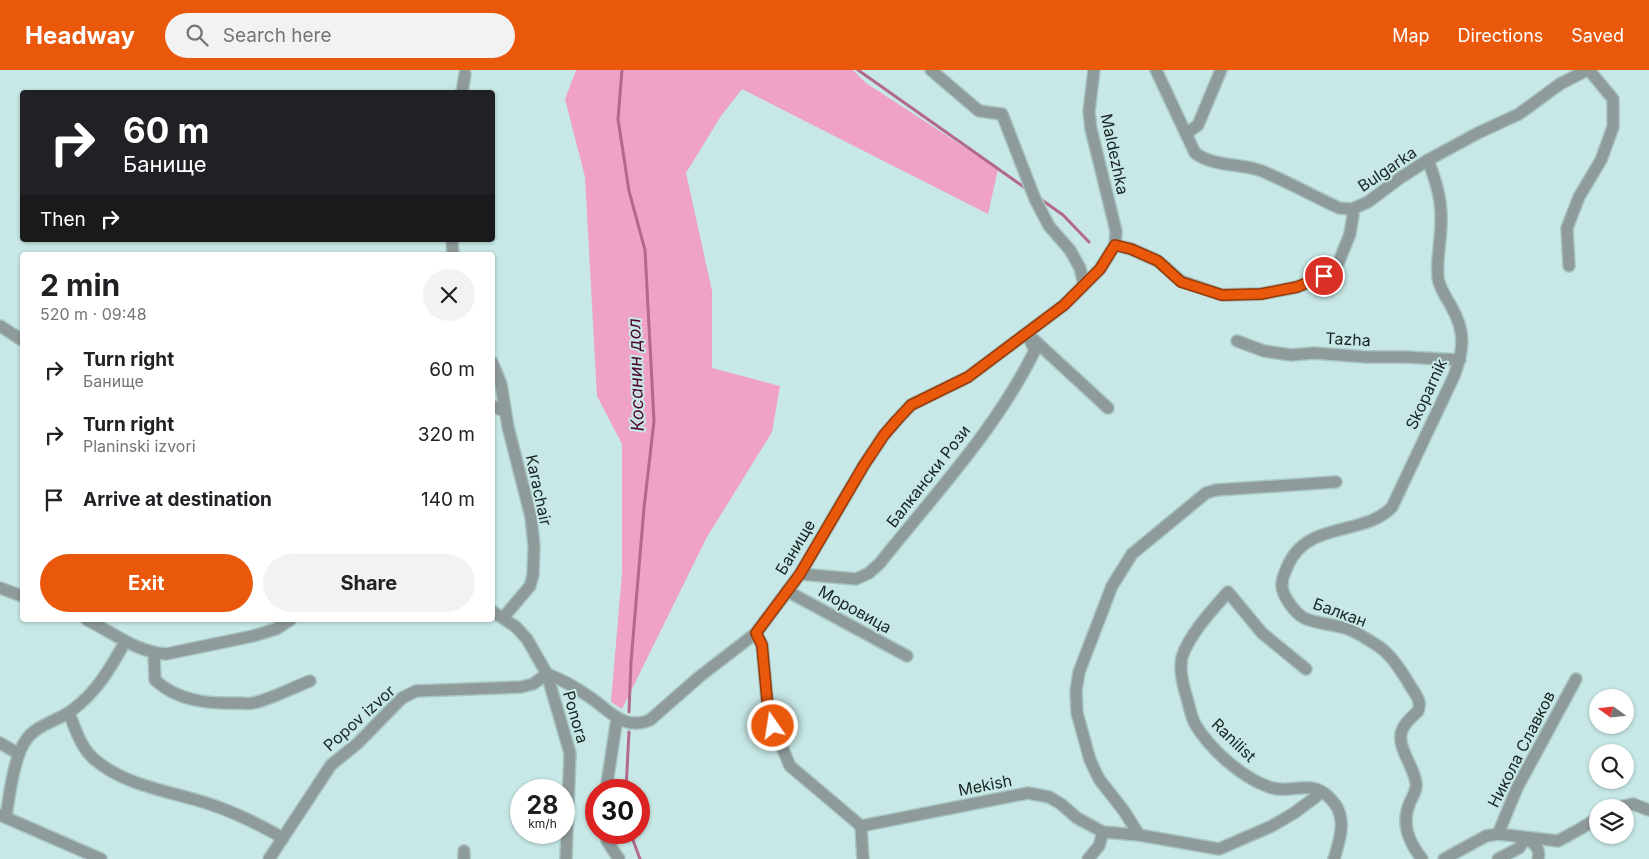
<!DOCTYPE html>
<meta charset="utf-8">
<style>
body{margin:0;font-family:Inter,sans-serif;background:#f2f2f2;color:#202124;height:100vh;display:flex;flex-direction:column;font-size:19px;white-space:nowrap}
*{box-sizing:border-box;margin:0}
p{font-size:16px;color:#757577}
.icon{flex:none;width:28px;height:28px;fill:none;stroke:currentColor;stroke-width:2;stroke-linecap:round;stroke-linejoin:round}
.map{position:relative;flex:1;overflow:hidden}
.side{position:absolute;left:20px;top:182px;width:475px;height:370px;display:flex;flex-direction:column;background:#fff;border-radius:5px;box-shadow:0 1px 4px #0004}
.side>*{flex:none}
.guide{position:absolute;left:20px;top:20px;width:475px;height:152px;border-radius:5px;box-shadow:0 1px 4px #0004;background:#202124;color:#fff;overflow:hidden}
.needle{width:32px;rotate:285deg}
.buttons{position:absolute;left:1589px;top:619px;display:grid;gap:10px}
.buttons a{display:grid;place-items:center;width:45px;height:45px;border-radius:50%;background:#fff;box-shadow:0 1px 4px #0004;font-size:25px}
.speed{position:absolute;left:510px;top:709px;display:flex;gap:10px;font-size:25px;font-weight:700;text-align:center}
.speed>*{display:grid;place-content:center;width:65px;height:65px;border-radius:50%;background:#fff;box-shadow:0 1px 4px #0004;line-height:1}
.speed small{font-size:12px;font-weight:400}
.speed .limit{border:8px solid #d22;background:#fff;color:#111}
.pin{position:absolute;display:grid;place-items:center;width:42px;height:42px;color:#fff;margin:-21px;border:2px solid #fff;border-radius:50%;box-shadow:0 1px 5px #0007}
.me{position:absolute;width:55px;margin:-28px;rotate:347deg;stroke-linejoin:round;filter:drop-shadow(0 0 4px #0008)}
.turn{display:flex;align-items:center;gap:18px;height:105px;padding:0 20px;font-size:22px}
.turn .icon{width:65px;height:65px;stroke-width:2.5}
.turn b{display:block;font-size:35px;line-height:42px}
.then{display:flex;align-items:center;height:48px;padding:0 20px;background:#0003;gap:10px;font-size:19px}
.round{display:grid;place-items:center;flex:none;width:52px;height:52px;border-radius:26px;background:#f2f2f2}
.overview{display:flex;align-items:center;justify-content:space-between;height:85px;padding:0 20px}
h1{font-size:30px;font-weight:700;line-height:38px}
.button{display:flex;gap:10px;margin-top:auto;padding:10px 20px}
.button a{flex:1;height:58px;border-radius:30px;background:#ea580c;color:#fff;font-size:20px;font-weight:700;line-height:58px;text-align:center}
.button a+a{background:#f2f2f2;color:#202124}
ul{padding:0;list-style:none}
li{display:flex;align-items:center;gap:15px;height:65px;padding:0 20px}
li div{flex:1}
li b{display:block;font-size:19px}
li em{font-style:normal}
header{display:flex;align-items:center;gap:30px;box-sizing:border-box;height:70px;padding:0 25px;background:#ea580c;color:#fff}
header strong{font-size:24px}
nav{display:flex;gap:28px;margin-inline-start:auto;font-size:18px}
.search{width:350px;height:45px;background:#f2f2f2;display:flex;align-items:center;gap:12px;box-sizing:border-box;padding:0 18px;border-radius:28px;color:#757577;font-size:19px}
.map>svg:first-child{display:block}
</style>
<header>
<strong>Headway</strong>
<div class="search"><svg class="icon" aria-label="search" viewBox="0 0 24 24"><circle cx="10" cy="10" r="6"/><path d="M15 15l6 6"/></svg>Search here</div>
<nav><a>Map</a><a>Directions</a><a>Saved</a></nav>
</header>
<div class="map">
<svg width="1649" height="789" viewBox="0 0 1649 789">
<rect width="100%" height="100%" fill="#c7e8e6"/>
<path fill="#efa2c5" d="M576,0H853L866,13L998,99L988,144L742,19L721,46L686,103L712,221V298L780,316L772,362L707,467L622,639L611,632L622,503V374L597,326L585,107L565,29Z"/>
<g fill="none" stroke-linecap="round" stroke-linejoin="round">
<g stroke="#b3698c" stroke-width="3">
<path d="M622,0L618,49L629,121L645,180L654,351L644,438L631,592L629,642"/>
<path d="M858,0L1028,120"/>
<path d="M1039,128L1063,145L1089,172"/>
<path d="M626,720L629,662"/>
<path d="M630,762L640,789"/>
</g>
<defs>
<g id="minor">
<path d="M931,0L979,41L1002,44L1035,129L1049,156L1070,180L1080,198L1084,215"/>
<path d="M1156,0L1195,83C1214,97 1240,93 1262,101C1288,112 1313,126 1339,138L1352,139L1368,132L1400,108L1428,90L1478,63L1519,44L1560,14L1587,0"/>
<path d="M462,22L465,4"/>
<path d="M1186,64L1198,55L1221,0"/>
<path d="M452,170L453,185"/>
<path d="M1115,175L1131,179L1158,191L1181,211L1222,225L1261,224L1297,217L1324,206L1336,199L1350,164L1353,145L1352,139"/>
<path d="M1569,196L1567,158L1579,127L1601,90L1613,57V29L1589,0"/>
<path d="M0,256L22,270"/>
<path d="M1032,268L1108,338"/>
<path d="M1237,271L1264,281L1291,285L1314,283L1366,287H1405L1460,290"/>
<path d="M492,292L501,314L508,357L531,447L534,476L533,505L530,516L503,548"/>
<path d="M492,336L505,341"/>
<path d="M800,504L856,509L869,503L880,493C934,425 997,358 1035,280L1027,264"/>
<path d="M0,518L22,526"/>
<path d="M787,521L907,586"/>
<path d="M492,541L516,557L527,569L547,604L551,618L570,683L566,789"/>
<path d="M87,550C114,563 136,582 166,584L253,566L276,559L290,550"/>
<path d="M756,563L762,575L767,629L773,656L790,696L861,756"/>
<path d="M154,583L155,610C177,631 209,634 238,633C242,633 248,634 253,633C269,630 294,617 310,611"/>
<path d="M1306,599L1262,563L1228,522C1212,540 1189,565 1182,587C1179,600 1183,616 1187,628C1189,636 1191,646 1195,654C1210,679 1241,707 1269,717C1294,726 1312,704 1335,734C1347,751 1339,772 1334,789"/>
<path d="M547,604C563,610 577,618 591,628C610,641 624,661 650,650L699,607L756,563L800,504L864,395L884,365L897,350L911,335L968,307L1064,235L1100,199L1115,175L1116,161L1091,59L1089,41L1094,0"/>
<path d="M69,643C75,658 81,678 94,689C127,718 178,722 218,737C240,745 262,756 283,768"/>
<path d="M0,673L19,684"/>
<path d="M606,720L617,648"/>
<path d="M1614,738L1633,734L1649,740"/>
<path d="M0,745L101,789"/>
<path d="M6,747C9,727 14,686 26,670C36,655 57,651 71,641C96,623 110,599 125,572"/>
<path d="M861,756L1028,723L1049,727L1061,734L1077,748L1103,762L1139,765L1219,779L1272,756L1294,743L1321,723"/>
<path d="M861,756L863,789"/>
<path d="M607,762V771L619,789"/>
<path d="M1498,764L1517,718L1576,609"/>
<path d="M1139,765L1124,741L1099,709L1090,690L1077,643L1076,621L1079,602L1112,516L1132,484L1206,423L1216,420L1336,412"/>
<path d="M464,781V789"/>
<path d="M269,789L331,695L358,673L402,628L416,621L521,617L533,614L547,604"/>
<path d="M1088,789L1099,776L1103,762"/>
<path d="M1422,789C1408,771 1401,753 1410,732C1413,726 1417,720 1416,713C1414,695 1394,675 1403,658C1406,652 1413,646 1418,641C1422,632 1416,625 1411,617C1404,605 1390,583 1378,576C1369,570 1358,563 1348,559C1335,554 1316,554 1304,548C1295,543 1281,525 1282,514C1282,507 1286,500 1289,493C1309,451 1365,466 1392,437L1454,306C1464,279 1466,262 1451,236C1446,227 1440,219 1438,208C1436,188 1442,167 1441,146C1441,127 1435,109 1428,90"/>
<path d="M1444,789L1486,766L1498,764L1558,771L1580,759L1598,748"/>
<path d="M1498,789L1519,778L1526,768C1534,774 1541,778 1538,789"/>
</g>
</defs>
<use href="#minor" stroke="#a8c5c3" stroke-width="14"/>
<use href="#minor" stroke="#8e9b9a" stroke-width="11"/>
</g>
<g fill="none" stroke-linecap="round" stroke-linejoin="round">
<defs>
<path id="route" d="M773,656L767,629L762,575L756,563L800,504L864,395L884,365L897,350L911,335L968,307L1064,235L1100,199L1115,175L1131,179L1158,191L1181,212L1222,225L1261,224L1297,217L1324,206"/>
</defs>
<use href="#route" stroke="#983908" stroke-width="12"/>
<use href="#route" stroke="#ea580c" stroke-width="9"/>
</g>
<g text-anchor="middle" stroke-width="4" stroke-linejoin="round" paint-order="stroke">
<g font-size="16" fill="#192524" stroke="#c7e8e6">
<text transform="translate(1115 84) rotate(78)" y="6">Maldezhka</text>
<text transform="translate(1387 99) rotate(-34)" y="6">Bulgarka</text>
<text transform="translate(1348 269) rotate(3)" y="6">Tazha</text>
<text transform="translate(1426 324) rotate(-65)" y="6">Skoparnik</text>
<text transform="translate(928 406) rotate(-52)" y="6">Балкански Рози</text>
<text transform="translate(539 420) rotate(78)" y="6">Karachair</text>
<text transform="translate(795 477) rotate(-59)" y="6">Банище</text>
<text transform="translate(855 539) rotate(29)" y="6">Моровица</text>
<text transform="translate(1340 542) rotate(20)" y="6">Балкан</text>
<text transform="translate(576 647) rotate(74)" y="6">Ponora</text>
<text transform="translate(359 648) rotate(-42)" y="6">Popov izvor</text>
<text transform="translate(1234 670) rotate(44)" y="6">Ranilist</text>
<text transform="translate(1521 679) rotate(-63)" y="6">Никола Славков</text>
<text transform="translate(985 715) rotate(-11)" y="6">Mekish</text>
</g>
<g font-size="18" font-style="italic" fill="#500a32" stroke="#c7e8e6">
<text transform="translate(636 305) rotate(-92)" y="6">Косанин дол</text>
</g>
</g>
</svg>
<div class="buttons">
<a><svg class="needle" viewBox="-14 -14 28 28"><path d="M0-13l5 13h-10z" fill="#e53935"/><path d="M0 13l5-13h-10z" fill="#757577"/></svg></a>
<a><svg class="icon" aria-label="search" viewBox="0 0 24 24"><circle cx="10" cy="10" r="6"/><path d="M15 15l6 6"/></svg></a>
<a><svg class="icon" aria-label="layers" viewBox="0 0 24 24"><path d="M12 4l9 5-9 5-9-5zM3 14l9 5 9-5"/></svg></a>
</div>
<div class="speed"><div>28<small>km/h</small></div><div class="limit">30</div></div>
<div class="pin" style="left:1324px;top:206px;background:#d93025"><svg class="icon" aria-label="arrive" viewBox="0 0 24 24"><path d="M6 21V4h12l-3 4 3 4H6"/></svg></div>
<svg class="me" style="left:773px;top:656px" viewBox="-20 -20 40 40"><circle r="17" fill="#ea580c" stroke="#fff" stroke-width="3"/><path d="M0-11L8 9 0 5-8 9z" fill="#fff"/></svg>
<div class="guide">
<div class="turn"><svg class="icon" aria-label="right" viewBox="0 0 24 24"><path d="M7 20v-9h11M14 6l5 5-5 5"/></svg><div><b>60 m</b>Банище</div></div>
<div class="then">Then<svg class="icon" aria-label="right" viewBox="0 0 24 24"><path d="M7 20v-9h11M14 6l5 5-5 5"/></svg></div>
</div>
<section class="side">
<div class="overview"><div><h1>2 min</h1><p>520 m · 09:48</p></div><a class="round"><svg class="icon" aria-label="close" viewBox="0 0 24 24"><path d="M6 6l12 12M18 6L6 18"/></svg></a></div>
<ul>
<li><svg class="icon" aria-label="right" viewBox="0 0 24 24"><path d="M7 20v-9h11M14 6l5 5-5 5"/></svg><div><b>Turn right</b><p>Банище</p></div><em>60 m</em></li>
<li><svg class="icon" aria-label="right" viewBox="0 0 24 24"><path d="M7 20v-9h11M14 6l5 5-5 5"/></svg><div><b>Turn right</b><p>Planinski izvori</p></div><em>320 m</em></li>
<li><svg class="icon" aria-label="arrive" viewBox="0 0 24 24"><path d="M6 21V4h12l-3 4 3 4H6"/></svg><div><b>Arrive at destination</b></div><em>140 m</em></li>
</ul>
<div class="button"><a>Exit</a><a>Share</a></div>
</section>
</div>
